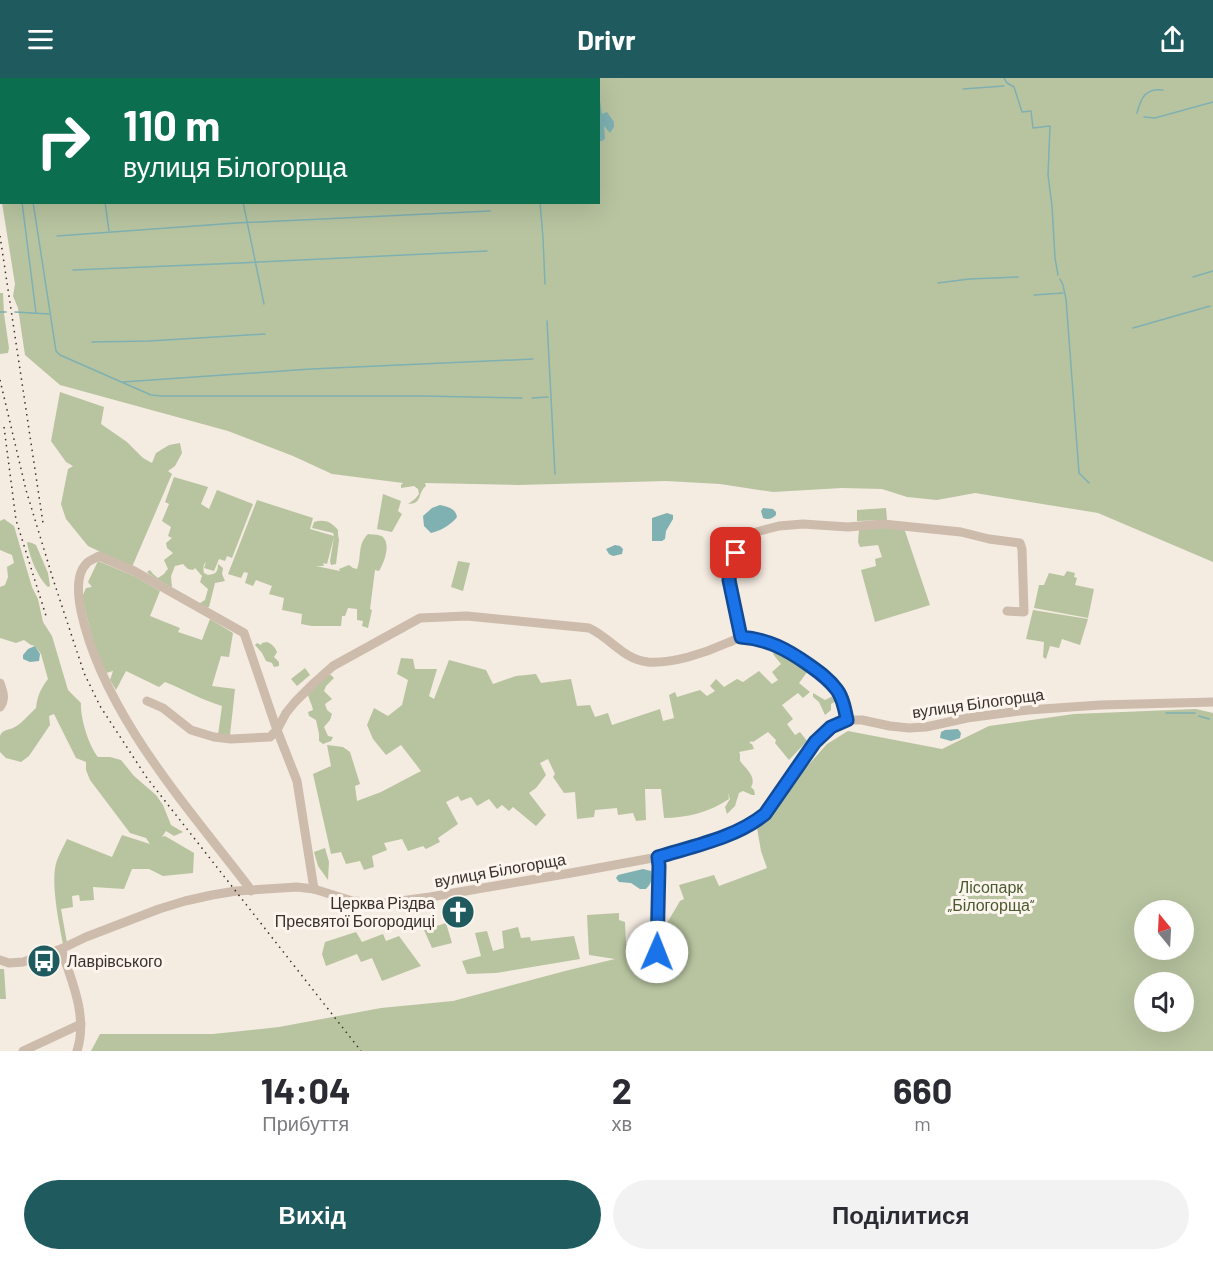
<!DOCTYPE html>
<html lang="uk">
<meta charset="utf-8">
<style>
body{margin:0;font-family:Barlow,sans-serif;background:#f2f2f3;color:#2b2b33;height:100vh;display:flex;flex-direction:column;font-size:22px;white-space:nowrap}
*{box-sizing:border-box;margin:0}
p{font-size:20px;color:#7c7c81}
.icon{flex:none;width:33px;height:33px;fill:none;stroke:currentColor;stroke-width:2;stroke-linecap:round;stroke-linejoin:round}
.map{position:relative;height:973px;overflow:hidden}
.details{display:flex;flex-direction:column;background:#fff;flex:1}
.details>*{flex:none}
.guide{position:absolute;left:0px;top:0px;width:600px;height:126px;box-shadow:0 6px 24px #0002;background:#0b6e4f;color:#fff;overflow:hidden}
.needle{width:39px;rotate:342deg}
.controls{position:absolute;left:1134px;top:822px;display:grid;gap:12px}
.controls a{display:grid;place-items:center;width:60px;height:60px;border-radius:50%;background:#fff;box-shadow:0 6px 24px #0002;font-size:30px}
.pin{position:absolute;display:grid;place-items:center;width:51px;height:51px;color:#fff;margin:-26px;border-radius:12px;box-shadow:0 3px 9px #0006}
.me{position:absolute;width:66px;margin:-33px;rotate:1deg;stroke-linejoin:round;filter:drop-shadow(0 0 4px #0008)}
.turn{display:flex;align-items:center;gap:21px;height:126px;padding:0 24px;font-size:27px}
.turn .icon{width:78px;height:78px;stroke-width:2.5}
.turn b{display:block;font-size:42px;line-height:51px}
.eta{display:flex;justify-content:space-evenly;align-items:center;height:102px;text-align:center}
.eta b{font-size:36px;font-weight:700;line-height:42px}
.cta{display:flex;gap:12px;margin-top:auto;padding:12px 24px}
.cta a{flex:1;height:69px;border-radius:36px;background:#1f5a5e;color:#fff;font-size:24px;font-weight:700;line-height:69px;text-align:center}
.cta a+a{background:#f2f2f3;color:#2b2b33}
header{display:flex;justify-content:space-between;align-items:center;height:78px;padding:0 24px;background:#1f5a5e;color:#fff;font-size:27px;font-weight:700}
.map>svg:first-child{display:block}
</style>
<header><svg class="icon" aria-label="menu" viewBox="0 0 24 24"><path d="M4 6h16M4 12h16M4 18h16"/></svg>Drivr<svg class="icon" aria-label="share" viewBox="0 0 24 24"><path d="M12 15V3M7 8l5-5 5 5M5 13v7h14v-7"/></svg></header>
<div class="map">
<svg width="1213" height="973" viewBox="0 0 1213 973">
<rect width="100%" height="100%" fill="#f4ebe1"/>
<g fill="#b8c4a0" fill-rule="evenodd">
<path d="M0,0H1213V484L1098,435L975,415L937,422L907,419L882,411L842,410L773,414L720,406L666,403L518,407L425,405L426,408C417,415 423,426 408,426L415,421L419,416L418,411L414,408L401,410V407L403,405L332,396L293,378L228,353L60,307L25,277L18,230L13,218L15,206L2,125L598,124V2H2L1,115L0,104Z"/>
<path d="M0,215H3L4,236L9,270L8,275L0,276Z"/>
<path d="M60,314L104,329L101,346L127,364L143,380L152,385L156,375L169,367L180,365L182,375L175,388L168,393L172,396L132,489L88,468L66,441L61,426L68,391L73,388L66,384L51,363Z"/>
<path d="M174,399L208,409L201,426L209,431L217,412L253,426L232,480L227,478L225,483L219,481L214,493L204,490L206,484C203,487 203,491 204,495L208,497C216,496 218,494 218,486L223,490L222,496L225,503L215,505L209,529L204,530L197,527L205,522L208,511L200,504L202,498L195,490L193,492L188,491L183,486L175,488L171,498L172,510L149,496L147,494L150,492L153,496L158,500L164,496L166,493L168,491L164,482L173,475L167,470L166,465L172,460L168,458L171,449L162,443L169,426L165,424Z"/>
<path d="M383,416L401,423L398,433L402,436L392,454L377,451Z"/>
<path d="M257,422L313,440L310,451L334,458L333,455L312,450L314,444C325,441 331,444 338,452V456L339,462L336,486L331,487L330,483L334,459L327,486L323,485L324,488H316L340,493L339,491L349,487L353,490L357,491C362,478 357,467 368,456C373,457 379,456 383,459C391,467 384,485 379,493L375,492L370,531L372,532L368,550L362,548L363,543L357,542V531L348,530L345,538H342L341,548H312L301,546L302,536L282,532L284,520L269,516L272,508L256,502L253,508L245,505L248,495L244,494L241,500L228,496Z"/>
<path d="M886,430L887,442L857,443V432Z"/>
<path d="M4,441L14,448L32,509L38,521L43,544L52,558L68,612L81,625C80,640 89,668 98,679H110L121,682L134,698L156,717L163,727L171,747L183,754L174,758L166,753L162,759L165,758L194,775L193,795L163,798L149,791H132L124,811L93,809L94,822L80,823L79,817L72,818L73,829L61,831L67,865L63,866C59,846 52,811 55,791C56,781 63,770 67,761L112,779L122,757L150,766L146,760L130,755L90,702L86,692V684L76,680L54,636L49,638L50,647L29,678L21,684L6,680L0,674C0,669 0,662 0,658C2,652 8,652 13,650C23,645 28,637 36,630C37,618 41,610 48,601L41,576L35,568L31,567L24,562L16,565L0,560V509L5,507L8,499L7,489L14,485L12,477L0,472V443Z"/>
<path d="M882,449L904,450L930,527L875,544L861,492L876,488L875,481L882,479L878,467L860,469L858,464L859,452Z"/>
<path d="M27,464L32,465L36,467L48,495L50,508L48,509C38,500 29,478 27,464Z"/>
<path d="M98,483L134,498L160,513L150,538L180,550L178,554L202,562L210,541L233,555L229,579L221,578L212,608L235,611L230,657H218L222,628C202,622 185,612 165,604L159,609L126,593L116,612L110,602L113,593L106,595L99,587L82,519L86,510L92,509L88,504Z"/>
<path d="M458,483L470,485L463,513L451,509Z"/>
<path d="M1067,493L1075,495L1074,499L1077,500L1075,507L1094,511L1088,540L1034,530L1039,507H1044L1049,495L1064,498Z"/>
<path d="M1033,532L1088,541L1080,567L1062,561L1059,570L1050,568L1046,581L1043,579L1044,564L1026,561Z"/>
<path d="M267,564C272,566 275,569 277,574L274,579L279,584V588L274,589L272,585L266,583L262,575L255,567L257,565L261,567L262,565Z"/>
<path d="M775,573L787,578L808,593L799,605L810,614L803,620L798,615L782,627L793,641L787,646L795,657L800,654L807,663L789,682L775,665L776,662L768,654L753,664L752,663L749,665L752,666L754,671L739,674L740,676V683C746,691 757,699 751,709L754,712L755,717H752L743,713L739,715L735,728L727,736L725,729L730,721L728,715L729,721C710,734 686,740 664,740L661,711H645L646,742L636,743L633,735L618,737L617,730L595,732L594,739L577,741L575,714L564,715L553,699L555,696L548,681L540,685L546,697L536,710L529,715L546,737L536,748L513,729L509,733L502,727L497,731L489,721L477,728L471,719L461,723L458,718L446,724L458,746L438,760L440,764L426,771L423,768L408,773L402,761L384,765L387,772L372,778L374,789L364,792L360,783L346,786L341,774L331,776L313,696L331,688L327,667L343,669L350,674L360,706L355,708L357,723L381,714L421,693L401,667L386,677L373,661L367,647L374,630L388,638L402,627L408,602L397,596L401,580L413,581L415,591H437L429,618L434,621L449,582L486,592L493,606L516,598L536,596L541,605L571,601L577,628L590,627L595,639L608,635L612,647L660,631L663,643L674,640L669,617L675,614L677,619L700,612L707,618L715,613L710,608L716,601L724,609L737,601L743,604L759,593L772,606L778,602L772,594L781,586L773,576Z"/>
<path d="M305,590L310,597L297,608L291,601Z"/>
<path d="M326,597H331L334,600L326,608L324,613L332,621L325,626L327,632L332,636L330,642L324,649L328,658L333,659L331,663L323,666L319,663V656L316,642L309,638L308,634L313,632C312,626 309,622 308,617Z"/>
<path d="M813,615L825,622L835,617L837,620L836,623L831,626V632L825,637L819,624L813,619Z"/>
<path d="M1196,631L1213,635V973H91L100,956H213L279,949L381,930L453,923L565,893L615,881L589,877L587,837L619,835V842L625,844L626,866L647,868V874H650L680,823L684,821L679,807L714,797L719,808L767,790L761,773L757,750L771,729L827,666L848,653L942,671L989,648L1074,636ZM1144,832H1184V872H1144ZM1144,904H1184V944H1144Z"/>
<path d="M325,770L329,784L328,802L318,788L314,774Z"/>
<path d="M446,845L452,865L432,870L424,852Z"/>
<path d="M518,849L521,860L530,859L531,863L574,858L580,881L496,895L467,896L462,883L481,878L475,855L487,853L493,873L504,870L502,853Z"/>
<path d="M356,854L362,864L383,856L386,863L399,858L421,888L382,903L372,880L361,884L357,876L326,888L322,876L325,864Z"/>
<path d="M0,891H4L6,921H0Z"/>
</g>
<g fill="#7fb0b2">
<path d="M600,23L602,36L607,34L614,44V49L610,55L604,48L605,61L602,63H599L598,24Z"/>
<path d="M440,427C447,428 456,431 457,439C451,447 440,453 431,455L424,448L423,438L432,430Z"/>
<path d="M763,430L773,431L776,434V437C772,441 768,442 763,440L761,433Z"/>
<path d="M667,435L673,437V441L666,453L665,461L662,463H652V440Z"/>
<path d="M615,467L620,468L623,471L622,476L613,478L609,476L606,471Z"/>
<path d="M35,568L40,576L39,583L30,584L23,581V577L28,571Z"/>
<path d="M958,651L961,655L960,660L951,663L940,660L941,654L945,652Z"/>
<path d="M643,791L651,793C653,801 651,806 646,811H640L631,805L619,804L616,800L618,797Z"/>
</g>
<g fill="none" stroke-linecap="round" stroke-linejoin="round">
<g stroke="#7fb0b2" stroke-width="1.5">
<path d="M219,0V2"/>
<path d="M1004,0L1007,5L1014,9L1022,34L1031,33L1033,50L1050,48L1048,97L1052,128L1055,180L1058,197"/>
<path d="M91,2L110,0"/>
<path d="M963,11L1004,8"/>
<path d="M1137,35C1141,20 1145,10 1163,12"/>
<path d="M1144,39L1155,40L1213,24"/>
<path d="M22,124L36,235"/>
<path d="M33,124L56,273L60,277L151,317L162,318H422L522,320"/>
<path d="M105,124L109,153"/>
<path d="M243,124L264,226"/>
<path d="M540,124L543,160L545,206"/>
<path d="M57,158L236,145L490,133"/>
<path d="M73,192L240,185L487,173"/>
<path d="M1193,199L1213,193"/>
<path d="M1060,201L1063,207L1066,221L1079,395L1089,405"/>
<path d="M938,205L969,201L1018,199"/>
<path d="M1034,217L1063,215"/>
<path d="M0,234H6"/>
<path d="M15,234L49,236"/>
<path d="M547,243L555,396"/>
<path d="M1133,250L1210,228"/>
<path d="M92,264L149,263L265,256"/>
<path d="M123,304L311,291L533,281"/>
<path d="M532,320L548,319"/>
<path d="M1166,635H1195"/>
<path d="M1199,638L1209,641"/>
<path d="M775,730L789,709"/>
</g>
<g stroke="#cdbbac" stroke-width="9">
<path d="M741,559L729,502V493L736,475L746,463L756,454L779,448L803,446L848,449L883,446L961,454L989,461L1020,465L1022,471L1024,534L1007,533"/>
<path d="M0,605C3,614 6,621 0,629"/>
<path d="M147,623L163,630L191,652L214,659L231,661L270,659L277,652L286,635L295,624L314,605L333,588L420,540L467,538L589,550C611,560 622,581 648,584C672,586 705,575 727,565C731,564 736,561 740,559C764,552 824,593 837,612C844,621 845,632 847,642"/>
<path d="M251,813L248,808C186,727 103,635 81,533C78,518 75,496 87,485C90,482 96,480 99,478L134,493L244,555L277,652L297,703L314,811"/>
<path d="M61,871C72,903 88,939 77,973"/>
<path d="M0,882L9,885L23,884L61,871L86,859L159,831L185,823L212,817L236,813L297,809L314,811L352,823L386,825L430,819L571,795L658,779L705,765L730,756L755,744L765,736L815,664L831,649L847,642H862L890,648L909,650L926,649L967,640L1028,632L1100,627L1213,624"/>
<path d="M657,888L659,788L658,779"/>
<path d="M23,973L81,946"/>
</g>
<g stroke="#3b302b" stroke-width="1.5" stroke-dasharray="1.5 4.5" stroke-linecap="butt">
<path d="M0,158L43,445"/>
<path d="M0,302L26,412L53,501L84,595L100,628L147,700L361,973"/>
<path d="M4,349L16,442L47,541"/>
</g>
</g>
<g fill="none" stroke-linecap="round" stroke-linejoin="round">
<defs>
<path id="route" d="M657,874L659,788L658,779C694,768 735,760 765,736L815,664L831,649L847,642C845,632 843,620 837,612C829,601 819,594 809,587C788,572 768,561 741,559L729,502L731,486L736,475"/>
</defs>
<use href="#route" stroke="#114b97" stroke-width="15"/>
<use href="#route" stroke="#1a73e8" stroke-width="10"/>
</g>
<defs>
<symbol id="church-disc" viewBox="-11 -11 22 22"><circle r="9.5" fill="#1f5a5e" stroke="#fbf5ee"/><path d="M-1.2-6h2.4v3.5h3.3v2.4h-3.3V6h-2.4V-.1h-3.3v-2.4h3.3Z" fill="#fff"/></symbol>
<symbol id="bus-disc" viewBox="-11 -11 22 22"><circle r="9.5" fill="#1f5a5e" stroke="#fbf5ee"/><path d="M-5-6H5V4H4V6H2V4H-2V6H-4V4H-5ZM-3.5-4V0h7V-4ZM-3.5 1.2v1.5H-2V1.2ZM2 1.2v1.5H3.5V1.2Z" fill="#fff"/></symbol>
</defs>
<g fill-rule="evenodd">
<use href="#church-disc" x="439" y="815" width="38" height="38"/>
<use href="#bus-disc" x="25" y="864" width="38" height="38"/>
</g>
<g text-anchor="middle" stroke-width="6" stroke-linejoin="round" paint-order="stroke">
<g font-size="16" fill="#3b302b" stroke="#fbf5ee">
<text transform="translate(978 625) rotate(-8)" y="6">вулиця Білогорща</text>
<text transform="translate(500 792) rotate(-10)" y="6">вулиця Білогорща</text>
</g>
<g font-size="16" fill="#4a5a2e" stroke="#fbf5ee">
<text x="991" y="815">Лісопарк<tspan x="991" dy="18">„Білогорща“</tspan></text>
</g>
<g font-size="16" fill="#3b302b" stroke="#fbf5ee" text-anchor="end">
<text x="435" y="831">Церква Різдва<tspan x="435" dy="18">Пресвятої Богородиці</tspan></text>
<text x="67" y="889" text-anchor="start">Лаврівського</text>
</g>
</g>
</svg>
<div class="controls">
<a><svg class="needle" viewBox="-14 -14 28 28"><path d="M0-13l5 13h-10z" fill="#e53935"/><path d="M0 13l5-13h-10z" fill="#7c7c81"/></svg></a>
<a><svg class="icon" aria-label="sound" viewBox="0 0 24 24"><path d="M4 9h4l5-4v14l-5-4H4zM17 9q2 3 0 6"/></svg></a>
</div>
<div class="pin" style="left:736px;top:475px;background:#d93025"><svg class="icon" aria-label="arrive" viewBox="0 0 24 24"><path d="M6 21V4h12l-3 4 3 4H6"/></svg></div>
<svg class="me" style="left:657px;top:874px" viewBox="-20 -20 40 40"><circle r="19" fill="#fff"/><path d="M0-13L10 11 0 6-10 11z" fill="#1a73e8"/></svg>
<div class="guide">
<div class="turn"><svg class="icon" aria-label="right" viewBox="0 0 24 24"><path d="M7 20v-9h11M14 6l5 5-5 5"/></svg><div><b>110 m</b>вулиця Білогорща</div></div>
</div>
</div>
<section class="details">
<div class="eta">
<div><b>14:04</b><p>Прибуття</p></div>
<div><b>2</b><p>хв</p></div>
<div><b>660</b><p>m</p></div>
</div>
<div class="cta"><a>Вихід</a><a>Поділитися</a></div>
</section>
